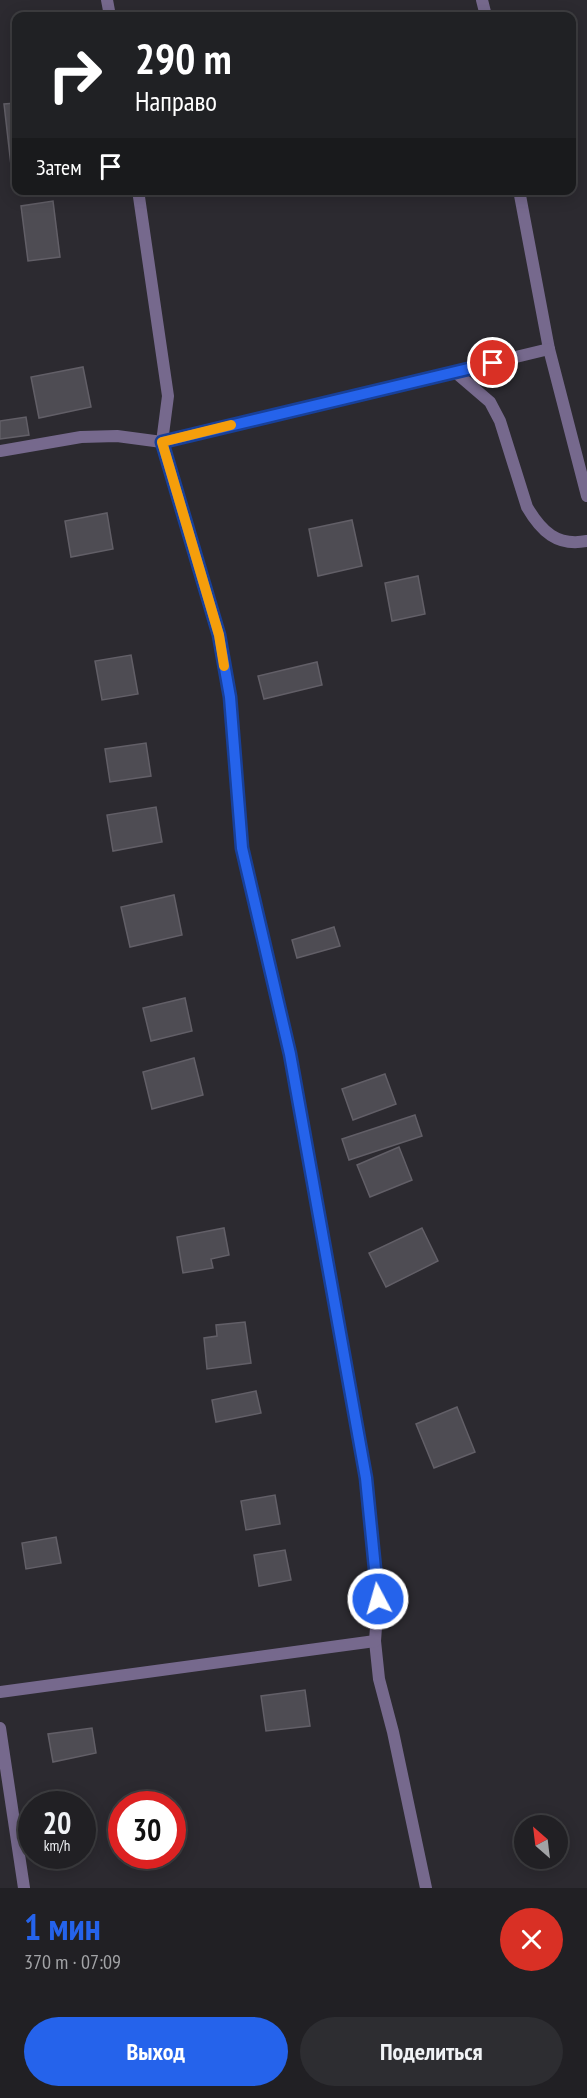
<!DOCTYPE html>
<html lang="ru">
<meta charset="utf-8">
<style>
body{margin:0;font-family:"PT Sans Narrow",sans-serif;background:#2d2d31;color:#f1f3f6;height:100vh;display:flex;flex-direction:column;font-size:22px;white-space:nowrap}
*{box-sizing:border-box;margin:0}
p{font-size:20px;color:#a2a3a6}
.icon{flex:none;width:33px;height:33px;fill:none;stroke:currentColor;stroke-width:2;stroke-linecap:round;stroke-linejoin:round}
.map{position:relative;height:1888px;overflow:hidden}
.sheet{display:flex;flex-direction:column;background:#212024;flex:1}
.sheet>*{flex:none}
.guide{position:absolute;left:12px;top:12px;width:564px;height:183px;border-radius:12px;box-shadow:0 3px 15px #0003,0 0 0 2px #3e3e41;background:#202124;color:#fff;overflow:hidden}
.needle{width:39px;rotate:332deg}
.buttons{position:absolute;left:514px;top:1815px;display:grid;gap:12px}
.buttons a{display:grid;place-items:center;width:54px;height:54px;border-radius:50%;background:#212024;box-shadow:0 3px 15px #0003,0 0 0 2px #3e3e41;font-size:30px}
.speed{position:absolute;left:18px;top:1791px;display:flex;gap:12px;font-size:30px;font-weight:700;text-align:center}
.speed>*{display:grid;place-content:center;width:78px;height:78px;border-radius:50%;background:#212024;box-shadow:0 3px 15px #0003,0 0 0 2px #3e3e41;line-height:1}
.speed small{font-size:15px;font-weight:400}
.speed .limit{border:9px solid #d22;background:#fff;color:#111}
.pin{position:absolute;display:grid;place-items:center;width:51px;height:51px;color:#fff;margin:-26px;border:3px solid #fff;border-radius:50%;box-shadow:0 2px 6px #0007}
.me{position:absolute;width:66px;margin:-33px;rotate:354deg;stroke-linejoin:round;filter:drop-shadow(0 0 4px #0008)}
.turn{display:flex;align-items:center;gap:21px;height:126px;padding:0 24px;font-size:27px}
.turn .icon{width:78px;height:78px;stroke-width:2.5}
.turn b{display:block;font-size:42px;line-height:51px}
.then{display:flex;align-items:center;height:57px;padding:0 24px;background:#0003;gap:12px;font-size:22px}
.round{display:grid;place-items:center;flex:none;width:63px;height:63px;border-radius:32px;background:#2d2d31}
.overview{display:flex;align-items:center;justify-content:space-between;height:102px;padding:0 24px}
h1{font-size:36px;font-weight:600;line-height:45px;color:#2563eb}
.cta{display:flex;gap:12px;margin-top:auto;padding:12px 24px}
.cta a{flex:1;height:69px;border-radius:36px;background:#2563eb;color:#fff;font-size:24px;font-weight:600;line-height:69px;text-align:center}
.cta a+a{background:#2d2d31;color:#f1f3f6}
.map>svg:first-child{display:block}
</style>
<div class="map">
<svg width="587" height="1888" viewBox="0 0 587 1888">
<rect width="100%" height="100%" fill="#2c2a30"/>
<g fill="#4e4c53" stroke="#625f67" stroke-width="1.5">
<path d="M16,103V173L12,174L4,104Z"/>
<path d="M53,201L60,257L28,261L21,206Z"/>
<path d="M83,367L91,407L39,418L31,377Z"/>
<path d="M26,417L29,435L0,439V421Z"/>
<path d="M107,513L113,549L71,557L65,521Z"/>
<path d="M352,520L362,566L318,576L309,529Z"/>
<path d="M418,576L425,614L392,621L385,583Z"/>
<path d="M131,655L138,694L102,700L95,661Z"/>
<path d="M317,662L322,685L264,699L258,676Z"/>
<path d="M146,743L151,776L110,782L105,749Z"/>
<path d="M156,807L162,842L113,851L107,815Z"/>
<path d="M174,895L182,935L130,947L121,907Z"/>
<path d="M334,927L340,946L297,958L292,940Z"/>
<path d="M185,998L192,1031L151,1041L143,1008Z"/>
<path d="M194,1058L203,1095L152,1109L143,1072Z"/>
<path d="M385,1074L396,1104L353,1120L342,1089Z"/>
<path d="M415,1115L422,1136L349,1160L342,1139Z"/>
<path d="M399,1147L412,1180L370,1197L357,1165Z"/>
<path d="M224,1228L229,1255L211,1259L213,1268L183,1273L177,1237Z"/>
<path d="M422,1228L438,1261L386,1287L369,1253Z"/>
<path d="M245,1322L251,1363L207,1369L204,1338L217,1336L216,1325Z"/>
<path d="M256,1391L261,1413L216,1422L212,1400Z"/>
<path d="M457,1407L475,1452L434,1468L416,1424Z"/>
<path d="M275,1495L280,1524L246,1530L241,1501Z"/>
<path d="M56,1537L61,1563L26,1569L22,1543Z"/>
<path d="M285,1550L291,1580L259,1586L254,1555Z"/>
<path d="M305,1690L310,1726L266,1731L261,1696Z"/>
<path d="M92,1728L96,1753L53,1762L48,1734Z"/>
</g>
<g fill="none" stroke-linecap="round" stroke-linejoin="round">
<g stroke="#76698d" stroke-width="12">
<path d="M107,0L110,16"/>
<path d="M482,0L486,16"/>
<path d="M138,190L168,396L162,442L219,635L230,697L242,848L290,1054L366,1478L378,1599L375,1641L379,1679L393,1732L426,1888"/>
<path d="M519,190L549,349L587,496"/>
<path d="M455,372L490,402L500,421L527,507C541,531 557,547 587,541"/>
<path d="M0,451L81,437L117,436L162,442L549,349"/>
<path d="M0,1692L375,1641"/>
<path d="M0,1728L24,1888"/>
</g>
</g>
<g fill="none" stroke-linecap="round" stroke-linejoin="round">
<defs>
<path id="route" d="M378,1599L366,1478L290,1054L242,848L230,697L219,635L162,442L493,363"/>
</defs>
<use href="#route" stroke="#184099" stroke-width="15"/>
<use href="#route" stroke="#2563eb" stroke-width="10"/>
<path stroke="#f59e0b" stroke-width="10" d="M224,666L219,635L162,442L231,425"/>
</g>
</svg>
<div class="buttons">
<a><svg class="needle" viewBox="-14 -14 28 28"><path d="M0-13l5 13h-10z" fill="#e53935"/><path d="M0 13l5-13h-10z" fill="#a2a3a6"/></svg></a>
</div>
<div class="speed"><div>20<small>km/h</small></div><div class="limit">30</div></div>
<div class="pin" style="left:493px;top:363px;background:#d93025"><svg class="icon" aria-label="arrive" viewBox="0 0 24 24"><path d="M6 21V4h12l-3 4 3 4H6"/></svg></div>
<svg class="me" style="left:378px;top:1599px" viewBox="-20 -20 40 40"><circle r="17" fill="#2563eb" stroke="#fff" stroke-width="3"/><path d="M0-11L8 9 0 5-8 9z" fill="#fff"/></svg>
<div class="guide">
<div class="turn"><svg class="icon" aria-label="right" viewBox="0 0 24 24"><path d="M7 20v-9h11M14 6l5 5-5 5"/></svg><div><b>290 m</b>Направо</div></div>
<div class="then">Затем<svg class="icon" aria-label="arrive" viewBox="0 0 24 24"><path d="M6 21V4h12l-3 4 3 4H6"/></svg></div>
</div>
</div>
<section class="sheet">
<div class="overview"><div><h1>1 мин</h1><p>370 m · 07:09</p></div><a class="round" style="background:#d93025;color:#fff"><svg class="icon" aria-label="close" viewBox="0 0 24 24"><path d="M6 6l12 12M18 6L6 18"/></svg></a></div>
<div class="cta"><a>Выход</a><a>Поделиться</a></div>
</section>
